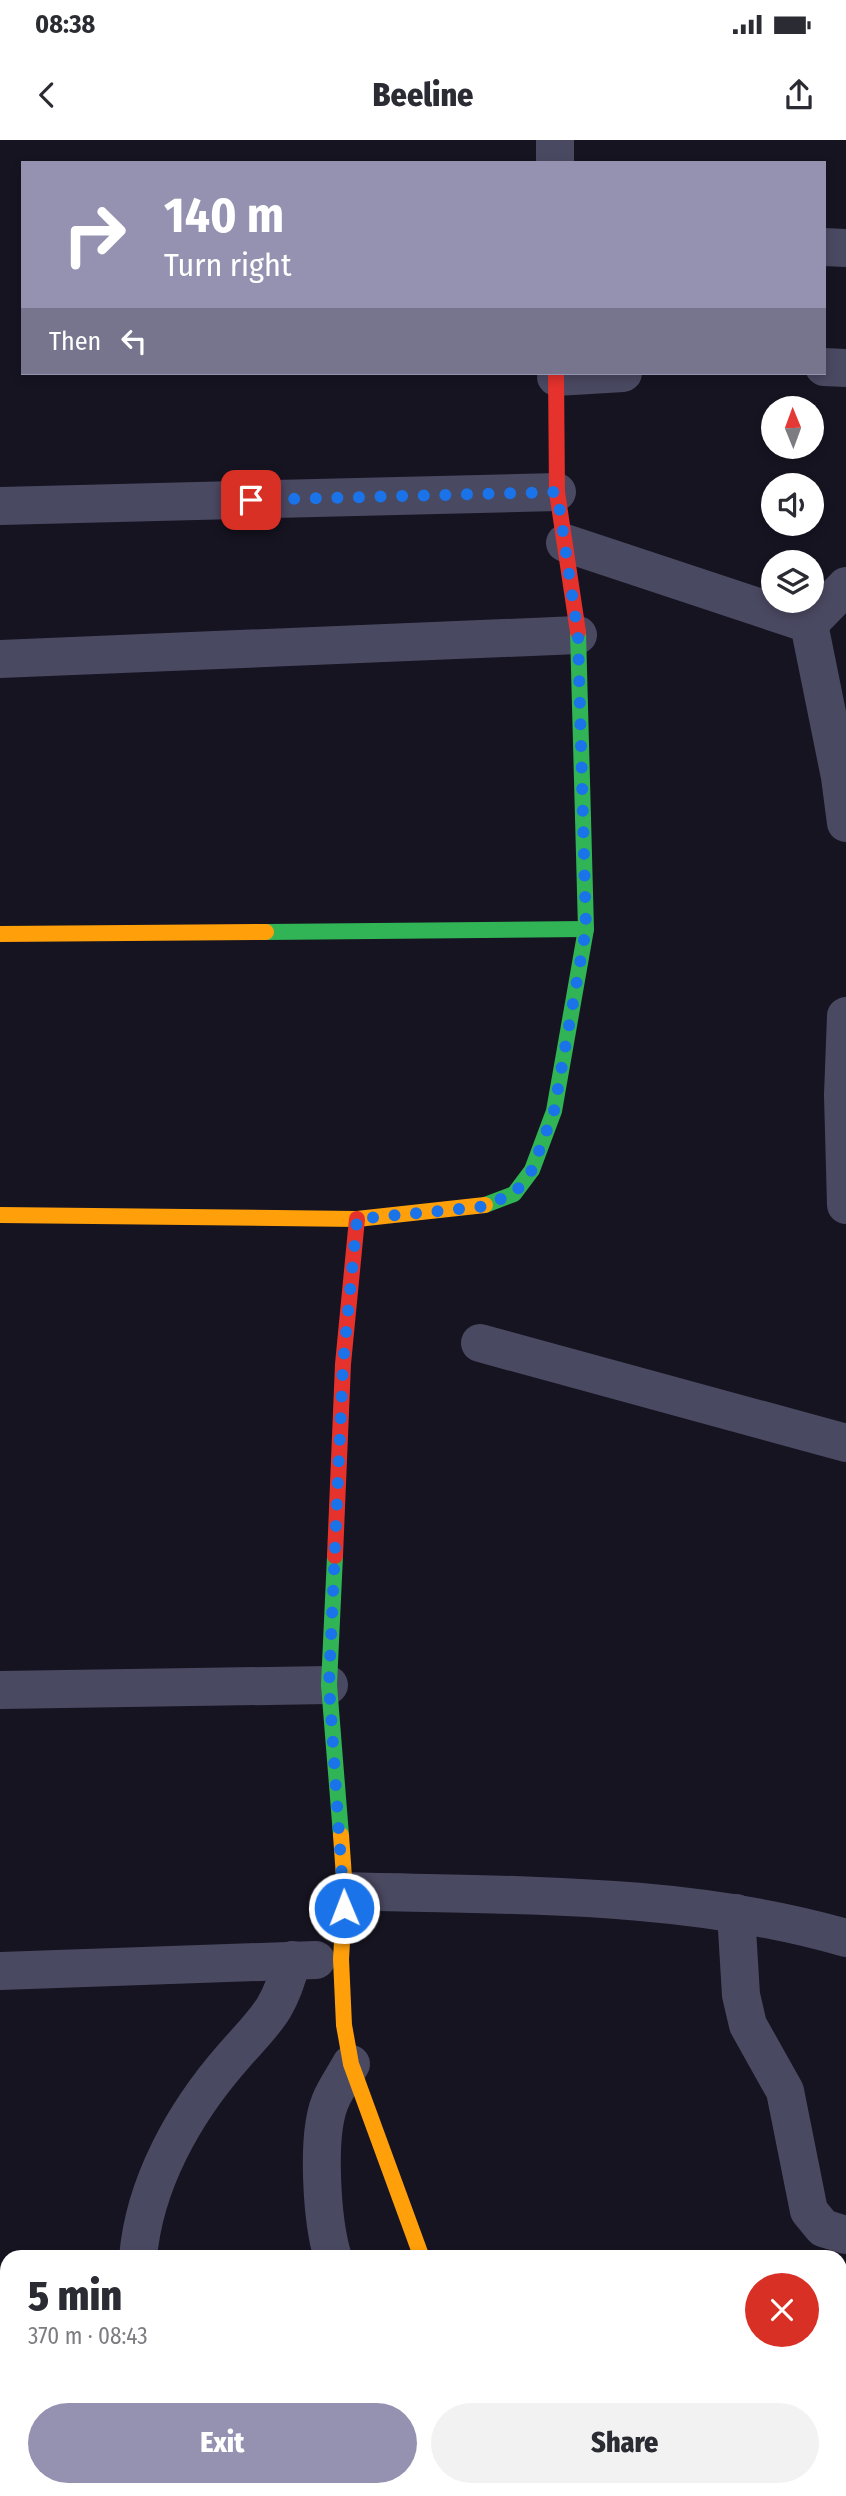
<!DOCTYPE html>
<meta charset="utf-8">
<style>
body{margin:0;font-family:"Fira Sans Condensed",sans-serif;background:#f2f2f3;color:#2b2b33;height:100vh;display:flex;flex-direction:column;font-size:26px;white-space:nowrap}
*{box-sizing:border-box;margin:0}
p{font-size:23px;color:#7c7c81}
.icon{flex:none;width:38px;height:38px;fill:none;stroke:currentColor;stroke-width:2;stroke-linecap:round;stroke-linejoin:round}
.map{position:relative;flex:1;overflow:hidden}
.drawer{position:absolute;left:0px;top:2110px;width:847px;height:247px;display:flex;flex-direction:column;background:#fff;border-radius:21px 21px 0 0;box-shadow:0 4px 10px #0003}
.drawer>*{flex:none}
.top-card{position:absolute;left:21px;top:21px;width:805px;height:214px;border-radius:0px;box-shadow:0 4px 10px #0003;background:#9591b1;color:#fff;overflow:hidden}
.needle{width:46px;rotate:359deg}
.fabs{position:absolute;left:761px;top:256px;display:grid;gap:14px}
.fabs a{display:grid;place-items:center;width:63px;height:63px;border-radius:50%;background:#fff;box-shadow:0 4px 10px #0003;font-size:35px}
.pin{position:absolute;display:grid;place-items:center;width:60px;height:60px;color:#fff;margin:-30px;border-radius:14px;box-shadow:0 4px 10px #0006}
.me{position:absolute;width:77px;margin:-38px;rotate:359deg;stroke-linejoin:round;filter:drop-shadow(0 0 5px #0008)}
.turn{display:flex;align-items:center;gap:24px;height:147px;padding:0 28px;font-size:32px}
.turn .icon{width:91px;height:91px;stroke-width:2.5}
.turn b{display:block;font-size:49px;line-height:60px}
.then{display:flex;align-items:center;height:66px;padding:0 28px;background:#0003;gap:14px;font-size:26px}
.round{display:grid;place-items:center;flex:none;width:74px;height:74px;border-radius:37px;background:#f2f2f3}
.headline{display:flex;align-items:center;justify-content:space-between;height:119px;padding:0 28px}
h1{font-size:42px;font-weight:800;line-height:52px}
.primary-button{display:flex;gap:14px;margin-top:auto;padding:14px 28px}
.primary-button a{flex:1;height:80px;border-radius:42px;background:#9591b1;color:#fff;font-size:28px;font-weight:800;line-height:80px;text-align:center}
.primary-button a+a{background:#f2f2f3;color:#2b2b33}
.status{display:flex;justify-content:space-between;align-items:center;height:49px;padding:0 35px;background:#fff;direction:ltr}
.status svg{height:19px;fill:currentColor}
header{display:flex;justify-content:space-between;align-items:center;height:91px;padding:0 28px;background:#fff;font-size:32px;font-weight:800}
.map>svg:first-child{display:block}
</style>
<div class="status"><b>08:38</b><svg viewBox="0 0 49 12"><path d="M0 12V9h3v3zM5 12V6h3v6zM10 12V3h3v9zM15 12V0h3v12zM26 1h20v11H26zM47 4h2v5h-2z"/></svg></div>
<header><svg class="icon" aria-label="back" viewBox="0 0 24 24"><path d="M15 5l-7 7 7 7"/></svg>Beeline<svg class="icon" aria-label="share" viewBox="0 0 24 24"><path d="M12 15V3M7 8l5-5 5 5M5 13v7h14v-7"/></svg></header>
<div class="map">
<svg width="846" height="2356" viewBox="0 0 846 2356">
<rect width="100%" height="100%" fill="#161421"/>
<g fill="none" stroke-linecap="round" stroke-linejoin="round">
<g stroke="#4a4962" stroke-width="38">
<path d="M555,0V23"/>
<path d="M824,107L846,108"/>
<path d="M824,227L846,228"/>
<path d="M556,237L623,233"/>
<path d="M0,366L557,352"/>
<path d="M565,403L809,484L840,637L846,683"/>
<path d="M809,484L846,446"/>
<path d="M0,519L578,495"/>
<path d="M846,876L843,955L846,1065"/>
<path d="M480,1203L846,1303"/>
<path d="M0,1550L329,1545"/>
<path d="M345,1751C512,1756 684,1751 846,1798"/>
<path d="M736,1773L741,1855L748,1885L785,1951L809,2071L823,2088L846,2095"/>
<path d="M0,1831L316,1820"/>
<path d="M138,2118C144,2044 184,1973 232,1918C265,1880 279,1872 292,1820"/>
<path d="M333,2118C322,2082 316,1997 330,1962C335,1949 344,1937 351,1924"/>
<path d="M0,2337H7"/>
<path d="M429,2350L431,2356"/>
<path d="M529,2350L531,2356"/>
</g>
<g stroke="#30b455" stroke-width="16">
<path d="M266,792L586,789"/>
<path d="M485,1065L514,1054L532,1030L554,971L586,789L578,492"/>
<path d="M335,1416L329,1545L341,1695"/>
</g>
<g stroke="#ff9f0a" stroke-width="16">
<path d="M0,794L266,792"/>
<path d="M0,1075L357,1079L485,1065"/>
<path d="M341,1695L345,1751L341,1819L344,1885L351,1924L422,2118"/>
</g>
<g stroke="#e5322d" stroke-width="16">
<path d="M556,233L557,352L578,492"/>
<path d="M335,1416L343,1224L357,1079"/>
</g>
</g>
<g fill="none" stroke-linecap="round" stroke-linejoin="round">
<path stroke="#1a73e8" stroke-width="12" stroke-dasharray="0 21.6" d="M251,360L557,352L578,495L586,789L554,971L532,1030L514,1054L480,1067L357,1079L343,1224L329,1545L344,1768"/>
</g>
</svg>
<div class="fabs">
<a><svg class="needle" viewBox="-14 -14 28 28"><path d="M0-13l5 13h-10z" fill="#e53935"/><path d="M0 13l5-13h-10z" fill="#7c7c81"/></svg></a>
<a><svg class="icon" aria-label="sound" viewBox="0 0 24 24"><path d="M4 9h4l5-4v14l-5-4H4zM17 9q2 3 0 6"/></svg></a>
<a><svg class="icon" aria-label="layers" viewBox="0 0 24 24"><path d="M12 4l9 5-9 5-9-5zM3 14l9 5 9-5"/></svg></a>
</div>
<div class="pin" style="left:251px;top:360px;background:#d93025"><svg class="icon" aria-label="arrive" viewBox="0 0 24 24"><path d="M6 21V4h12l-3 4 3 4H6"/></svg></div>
<svg class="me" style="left:344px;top:1768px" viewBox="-20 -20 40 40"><circle r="17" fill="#1a73e8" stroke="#fff" stroke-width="3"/><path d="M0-11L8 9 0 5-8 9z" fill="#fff"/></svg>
<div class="top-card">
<div class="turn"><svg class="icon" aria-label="right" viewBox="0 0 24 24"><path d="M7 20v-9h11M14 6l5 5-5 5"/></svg><div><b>140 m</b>Turn right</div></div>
<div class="then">Then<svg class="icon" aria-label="left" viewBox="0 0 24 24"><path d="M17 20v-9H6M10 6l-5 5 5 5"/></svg></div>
</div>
<section class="drawer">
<div class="headline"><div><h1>5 min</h1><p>370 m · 08:43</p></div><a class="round" style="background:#d93025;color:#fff"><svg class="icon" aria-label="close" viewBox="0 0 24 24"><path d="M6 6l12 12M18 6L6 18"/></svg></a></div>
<div class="primary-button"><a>Exit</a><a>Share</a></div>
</section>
</div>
